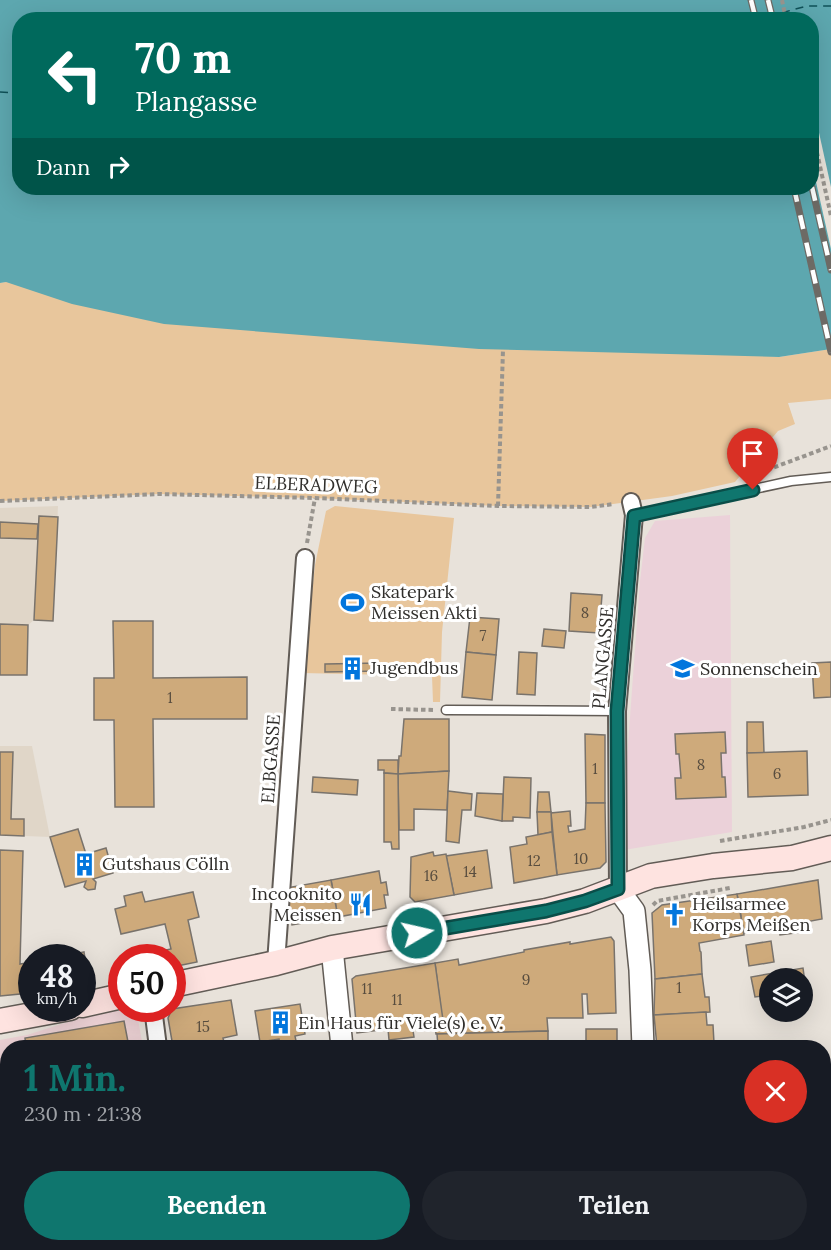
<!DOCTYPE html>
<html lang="de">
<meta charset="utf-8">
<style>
body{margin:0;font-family:Lora,serif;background:#20242c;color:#f1f3f6;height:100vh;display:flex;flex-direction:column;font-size:22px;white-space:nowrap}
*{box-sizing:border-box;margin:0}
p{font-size:20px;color:#9ea1a6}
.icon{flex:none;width:33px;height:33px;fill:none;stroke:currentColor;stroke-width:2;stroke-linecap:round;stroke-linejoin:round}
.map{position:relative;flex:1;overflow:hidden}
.side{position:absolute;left:0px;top:1040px;width:831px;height:212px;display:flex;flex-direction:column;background:#171b24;border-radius:24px 24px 0 0;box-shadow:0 6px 24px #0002}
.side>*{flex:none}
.top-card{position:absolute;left:12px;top:12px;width:807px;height:183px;border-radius:24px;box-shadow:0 6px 24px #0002;background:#00695c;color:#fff;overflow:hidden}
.buttons{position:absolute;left:759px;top:968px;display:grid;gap:12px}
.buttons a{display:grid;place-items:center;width:54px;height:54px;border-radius:50%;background:#171b24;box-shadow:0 6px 24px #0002;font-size:30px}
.speed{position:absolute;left:18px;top:944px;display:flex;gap:12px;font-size:30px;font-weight:700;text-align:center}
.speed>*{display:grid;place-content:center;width:78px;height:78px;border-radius:50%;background:#171b24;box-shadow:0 6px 24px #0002;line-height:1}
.speed small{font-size:15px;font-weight:400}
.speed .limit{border:9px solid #d22;background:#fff;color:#111}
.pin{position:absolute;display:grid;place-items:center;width:51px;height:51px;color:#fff;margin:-62px -26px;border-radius:50% 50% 50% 0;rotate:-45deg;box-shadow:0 0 6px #0007}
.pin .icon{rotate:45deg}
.me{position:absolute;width:66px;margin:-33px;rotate:81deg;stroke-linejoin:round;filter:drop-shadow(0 0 4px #0008)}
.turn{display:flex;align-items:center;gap:21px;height:126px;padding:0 24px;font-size:27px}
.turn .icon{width:78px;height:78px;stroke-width:2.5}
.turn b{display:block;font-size:42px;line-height:51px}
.then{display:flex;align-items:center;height:57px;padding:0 24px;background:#0003;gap:12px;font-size:22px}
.round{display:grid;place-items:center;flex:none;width:63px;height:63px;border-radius:32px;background:#20242c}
.head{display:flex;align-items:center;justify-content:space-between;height:102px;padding:0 24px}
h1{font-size:36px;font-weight:700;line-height:45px;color:#0f766e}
.button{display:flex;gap:12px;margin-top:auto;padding:12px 24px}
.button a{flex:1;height:69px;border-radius:36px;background:#0f766e;color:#fff;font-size:24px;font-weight:700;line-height:69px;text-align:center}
.button a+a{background:#20242c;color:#f1f3f6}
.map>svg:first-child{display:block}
</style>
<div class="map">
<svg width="831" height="1250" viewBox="0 0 831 1250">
<rect width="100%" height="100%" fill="#e8e2da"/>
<g fill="#ecd1d4">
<path d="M121,1005L122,1008H136L143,1047H8V1244H12L0,1246V1040L27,1035Z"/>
<path d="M831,1143V1250H788V1244H824V1144Z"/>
</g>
<g fill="#e0d6c8">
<path d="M58,506L53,621L34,620L28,625L0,624V508Z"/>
<path d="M0,746H32L50,837L0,835Z"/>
</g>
<path fill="#ebd1d9" d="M730,515L732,832L624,850L627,758L640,581L645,538L655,521Z"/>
<g fill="#e8c69c">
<path d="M6,282L779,357L831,349V399L788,403L795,424L778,431L735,482L672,496L591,507L498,506L315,498L159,494L0,501V283Z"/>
<path d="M335,506L454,518L442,632L440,702H433L432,676L302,673L307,639L315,565L326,511Z"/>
</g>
<path fill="#5da7af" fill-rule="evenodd" d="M0,0H831V349L779,357L479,349L164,324L72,304L6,282L0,283ZM20,20H812V188H20Z"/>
<path fill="#e8e2da" d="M812,101L831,187V249L812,164Z"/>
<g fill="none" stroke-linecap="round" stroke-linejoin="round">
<g stroke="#0f5158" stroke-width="1.5" stroke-dasharray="8 6" stroke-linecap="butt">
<path d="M755,20L807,6H831"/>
<path d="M0,92L20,93"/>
</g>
</g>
<g fill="#ceaa7b" stroke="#79736c" stroke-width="1.5">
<path d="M39,516L58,517L53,621L34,620Z"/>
<path d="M0,522L38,524L37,539L0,538Z"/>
<path d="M571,593L602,595L599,633L569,631Z"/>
<path d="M470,617L499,619L496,655L466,652Z"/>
<path d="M113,621H153V678L247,677V719H153L154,807H115L114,720H94V678H114Z"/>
<path d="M0,624L28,625L27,675H0Z"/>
<path d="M544,629L566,631L564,648L542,646Z"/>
<path d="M466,652L496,655L492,700L462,697Z"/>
<path d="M519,652L537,653L535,695L517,694Z"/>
<path d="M831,662V697L814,698L812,663Z"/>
<path d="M380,663V671L325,672V664Z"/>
<path d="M404,719H449V771L398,774L399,756H401Z"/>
<path d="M747,722H763L764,753H747Z"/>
<path d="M725,732L726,753H721L722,777H725L726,797L676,799L675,778H681L679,754H676L675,734Z"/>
<path d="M585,734L605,735V803H586Z"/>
<path d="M807,751L808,795L748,797L747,753Z"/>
<path d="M0,752H13L11,819H24V836L0,835Z"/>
<path d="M378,760H398V774L384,773V770H378Z"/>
<path d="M449,771L447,810L414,809V830H399L398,774Z"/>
<path d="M384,773L398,774L399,849H392L391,842H384Z"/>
<path d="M313,777L358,780L357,795L312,792Z"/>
<path d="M504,777L531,778L530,818L513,817V821H502Z"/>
<path d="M448,791L472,794L471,810H462L459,843L446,841Z"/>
<path d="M538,792H549L551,812H537Z"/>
<path d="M477,793L503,794L502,821L475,816Z"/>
<path d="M586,803H605L606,862L600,868L557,875L551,813L570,811L571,826H568L569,832L585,829Z"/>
<path d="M537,812H551L552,832L538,835Z"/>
<path d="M78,829L86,854L106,848L113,873L93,879L96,882L95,889L88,890L84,887L86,881L65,887L50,837Z"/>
<path d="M552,832L557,875L514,883L510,847L527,844L526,837Z"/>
<path d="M0,850L23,851L20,964L26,963L30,993L0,996Z"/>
<path d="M487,850L492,888L454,895L446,856Z"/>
<path d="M433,852L434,856L446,854L454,895L415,902L410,897L411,857Z"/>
<path d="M379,871L381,883L386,882L388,895H384L386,908L338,917L331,880Z"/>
<path d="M331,880L338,917L292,925L286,888Z"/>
<path d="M818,880L822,919L800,923L802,932L780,935L779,926L744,933L737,894Z"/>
<path d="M142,892L145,902L193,892L199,917L188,920L197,962L172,967V957H132L171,949L165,924L121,934L115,909L126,906L124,896Z"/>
<path d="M737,894L744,935L699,943L700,951L701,952L702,974L655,979L652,913L662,905Z"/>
<path d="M611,937L614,941L616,1013L588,1014L587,994H582L583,1018H547L548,1031L436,1034L435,1026H443L435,963L458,959L459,965L524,952V950L570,942V944Z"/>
<path d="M771,941L774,962L749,966L746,945Z"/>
<path d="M84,952L89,982L82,983V957H60Z"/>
<path d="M32,962V992L30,993L26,963Z"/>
<path d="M435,963L443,1020L412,1024L414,1037L389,1040L388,1029L357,1033L352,979L356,976Z"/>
<path d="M803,968L806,990L802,991V978H770V995L755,997L751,977Z"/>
<path d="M702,974L705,997H709L710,1012L654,1015L655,979Z"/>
<path d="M231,1000L237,1035L223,1038L225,1047H173L168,1018L172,1009Z"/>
<path d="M300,1004L305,1034L295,1036L296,1041L280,1044L279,1039L260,1042L255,1011Z"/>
<path d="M706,1012L707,1025H713L714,1043H708V1047H657L654,1015Z"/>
<path d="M124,1021L129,1047H26L25,1038Z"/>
<path d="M586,1029H617V1047H574L586,1046Z"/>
<path d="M548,1031V1047H523V1042L447,1044V1047H438L437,1034Z"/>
<path d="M91,1244H108L124,1249L89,1250Z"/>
<path d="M171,1244H217L218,1250H169Z"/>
<path d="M217,1244H239L240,1250H218Z"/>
<path d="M304,1244H340L341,1250H298L297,1246H304Z"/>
<path d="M381,1244H415V1250H382Z"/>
<path d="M536,1244H552L553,1249L571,1247L572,1250H537Z"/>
<path d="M594,1244H622V1250H595Z"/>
</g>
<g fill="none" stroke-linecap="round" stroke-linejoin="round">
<defs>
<g id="service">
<path d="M634,515L791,481L831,477"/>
<path d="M446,710L617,711"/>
</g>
<g id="minor">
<path d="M618,889L617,711L634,515L631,502"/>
<path d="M276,963L305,558"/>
<path d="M153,1008L158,1047"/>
<path d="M148,1250L150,1244"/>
</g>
<g id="tertiary">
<path d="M618,889L634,911L640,970L643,1047"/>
<path d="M332,948L342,1047"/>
<path d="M361,1244L362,1250"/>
<path d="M671,1244L674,1250"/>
</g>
<g id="secondary">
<path d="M172,985L276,963L332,948L546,911L585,901L651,876L713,866L792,858L831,848"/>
<path d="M82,1005L122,996"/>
<path d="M0,1021L70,1008"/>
</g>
</defs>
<use href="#service" stroke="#625c56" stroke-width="11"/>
<use href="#minor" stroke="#625c56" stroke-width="20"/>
<use href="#tertiary" stroke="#625c56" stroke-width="24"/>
<use href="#secondary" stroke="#625c56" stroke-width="27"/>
<g stroke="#98948e" stroke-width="4" stroke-dasharray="4.5 3" stroke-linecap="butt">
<path d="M782,0L786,20"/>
<path d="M812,130L831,216"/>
<path d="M767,470L831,446"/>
<path d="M0,501L159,494L315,498L498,506L591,507L614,504"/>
<path d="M498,506L503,350"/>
<path d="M307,543L315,498"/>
<path d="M391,709L434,710"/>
<path d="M720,841L804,827L831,820"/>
<path d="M653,905L657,901L730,888"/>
<path d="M732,1244L737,1245L739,1250"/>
<path d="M707,1250L715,1244"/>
</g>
<use href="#service" stroke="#fff" stroke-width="8"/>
<use href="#minor" stroke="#fff" stroke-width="16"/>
<use href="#tertiary" stroke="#fff" stroke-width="21"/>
<use href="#secondary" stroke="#fee3e0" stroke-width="24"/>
<defs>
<g id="rail">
<path d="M751,0L756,20"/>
<path d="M768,0L773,20"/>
<path d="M812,187L831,270"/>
<path d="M794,188L831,352"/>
</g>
</defs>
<use href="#rail" stroke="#6d6a65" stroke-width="7"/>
<use href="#rail" stroke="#fff" stroke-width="4.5" stroke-dasharray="14" stroke-linecap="butt"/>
</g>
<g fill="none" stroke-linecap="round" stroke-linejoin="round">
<defs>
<path id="route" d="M417,933L546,911L585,901L618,889L617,711L634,516L753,490"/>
</defs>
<use href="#route" stroke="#0a4d48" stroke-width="15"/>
<use href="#route" stroke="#0f766e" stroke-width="10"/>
</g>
<defs>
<symbol id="stadium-bare" viewBox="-9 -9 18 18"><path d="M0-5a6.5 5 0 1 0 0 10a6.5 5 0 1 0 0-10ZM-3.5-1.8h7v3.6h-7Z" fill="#0276dd" stroke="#fff" stroke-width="2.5" paint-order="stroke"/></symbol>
<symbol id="building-bare" viewBox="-9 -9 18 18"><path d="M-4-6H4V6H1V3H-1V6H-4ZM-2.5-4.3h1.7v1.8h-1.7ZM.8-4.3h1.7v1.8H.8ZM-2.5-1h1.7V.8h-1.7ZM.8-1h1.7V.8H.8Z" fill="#0276dd" stroke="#fff" stroke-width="2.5" paint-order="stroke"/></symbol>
<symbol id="school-bare" viewBox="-9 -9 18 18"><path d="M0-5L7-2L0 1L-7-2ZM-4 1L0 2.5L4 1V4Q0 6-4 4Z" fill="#0276dd" stroke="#fff" stroke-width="2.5" paint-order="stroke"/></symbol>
<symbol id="restaurant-bare" viewBox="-9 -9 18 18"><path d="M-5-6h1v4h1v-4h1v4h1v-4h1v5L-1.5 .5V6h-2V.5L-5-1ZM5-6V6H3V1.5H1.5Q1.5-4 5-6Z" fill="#0276dd" stroke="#fff" stroke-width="2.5" paint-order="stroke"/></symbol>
<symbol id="church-bare" viewBox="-9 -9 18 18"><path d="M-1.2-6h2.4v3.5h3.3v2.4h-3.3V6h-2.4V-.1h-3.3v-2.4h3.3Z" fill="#0276dd" stroke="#fff" stroke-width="2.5" paint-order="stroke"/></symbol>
</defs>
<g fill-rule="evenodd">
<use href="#stadium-bare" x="336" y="586" width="33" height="33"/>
<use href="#building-bare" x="336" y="652" width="33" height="33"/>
<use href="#school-bare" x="666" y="652" width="33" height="33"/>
<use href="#building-bare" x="68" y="848" width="33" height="33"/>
<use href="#restaurant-bare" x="344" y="888" width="33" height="33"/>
<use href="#church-bare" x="658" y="898" width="33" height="33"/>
<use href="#building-bare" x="264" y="1006" width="33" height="33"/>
</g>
<g text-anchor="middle" stroke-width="6" stroke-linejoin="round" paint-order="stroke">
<g font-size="15" fill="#584d3f">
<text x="585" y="618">8</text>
<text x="483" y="641">7</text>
<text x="170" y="703">1</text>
<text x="701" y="770">8</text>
<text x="595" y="774">1</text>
<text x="777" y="779">6</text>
<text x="581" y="864">10</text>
<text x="534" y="866">12</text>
<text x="470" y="877">14</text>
<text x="431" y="881">16</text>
<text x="526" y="985">9</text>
<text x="679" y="993">1</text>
<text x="367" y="994">11</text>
<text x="397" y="1005">11</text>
<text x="203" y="1032">15</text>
</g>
<g font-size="18" fill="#302e2b" stroke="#fff">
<text transform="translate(316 485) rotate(2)" y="6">ELBERADWEG</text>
<text transform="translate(603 658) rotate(-85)" y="6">PLANGASSE</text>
<text transform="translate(271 759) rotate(-86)" y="6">ELBGASSE</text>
</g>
<g font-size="18" fill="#302e2b" stroke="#fff" text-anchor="start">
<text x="371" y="598">Skatepark<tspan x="371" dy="21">Meissen Akti</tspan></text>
<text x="370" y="674">Jugendbus</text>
<text x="700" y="675">Sonnenschein</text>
<text x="102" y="870">Gutshaus Cölln</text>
<text x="342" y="900" text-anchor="end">Incooknito<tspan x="342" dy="21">Meissen</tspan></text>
<text x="692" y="910">Heilsarmee<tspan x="692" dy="21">Korps Meißen</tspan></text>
<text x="298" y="1029">Ein Haus für Viele(s) e. V.</text>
</g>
</g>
</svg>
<div class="buttons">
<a><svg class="icon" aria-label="layers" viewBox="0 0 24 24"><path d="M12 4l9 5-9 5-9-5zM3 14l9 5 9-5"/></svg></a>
</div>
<div class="speed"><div>48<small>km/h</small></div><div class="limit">50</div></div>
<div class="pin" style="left:753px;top:490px;background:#d93025"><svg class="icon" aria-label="arrive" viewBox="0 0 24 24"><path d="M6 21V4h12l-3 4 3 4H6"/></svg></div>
<svg class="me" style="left:417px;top:933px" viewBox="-20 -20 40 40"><circle r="17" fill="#0f766e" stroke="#fff" stroke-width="3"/><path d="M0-11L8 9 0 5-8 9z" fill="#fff"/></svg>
<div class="top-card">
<div class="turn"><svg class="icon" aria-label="left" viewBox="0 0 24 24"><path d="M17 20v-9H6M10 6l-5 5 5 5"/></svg><div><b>70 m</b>Plangasse</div></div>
<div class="then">Dann<svg class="icon" aria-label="right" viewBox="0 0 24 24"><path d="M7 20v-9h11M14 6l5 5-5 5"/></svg></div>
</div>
<section class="side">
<div class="head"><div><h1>1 Min.</h1><p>230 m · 21:38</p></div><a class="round" style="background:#d93025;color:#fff"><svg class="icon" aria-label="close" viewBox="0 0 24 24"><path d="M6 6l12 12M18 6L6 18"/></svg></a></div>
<div class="button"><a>Beenden</a><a>Teilen</a></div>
</section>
</div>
